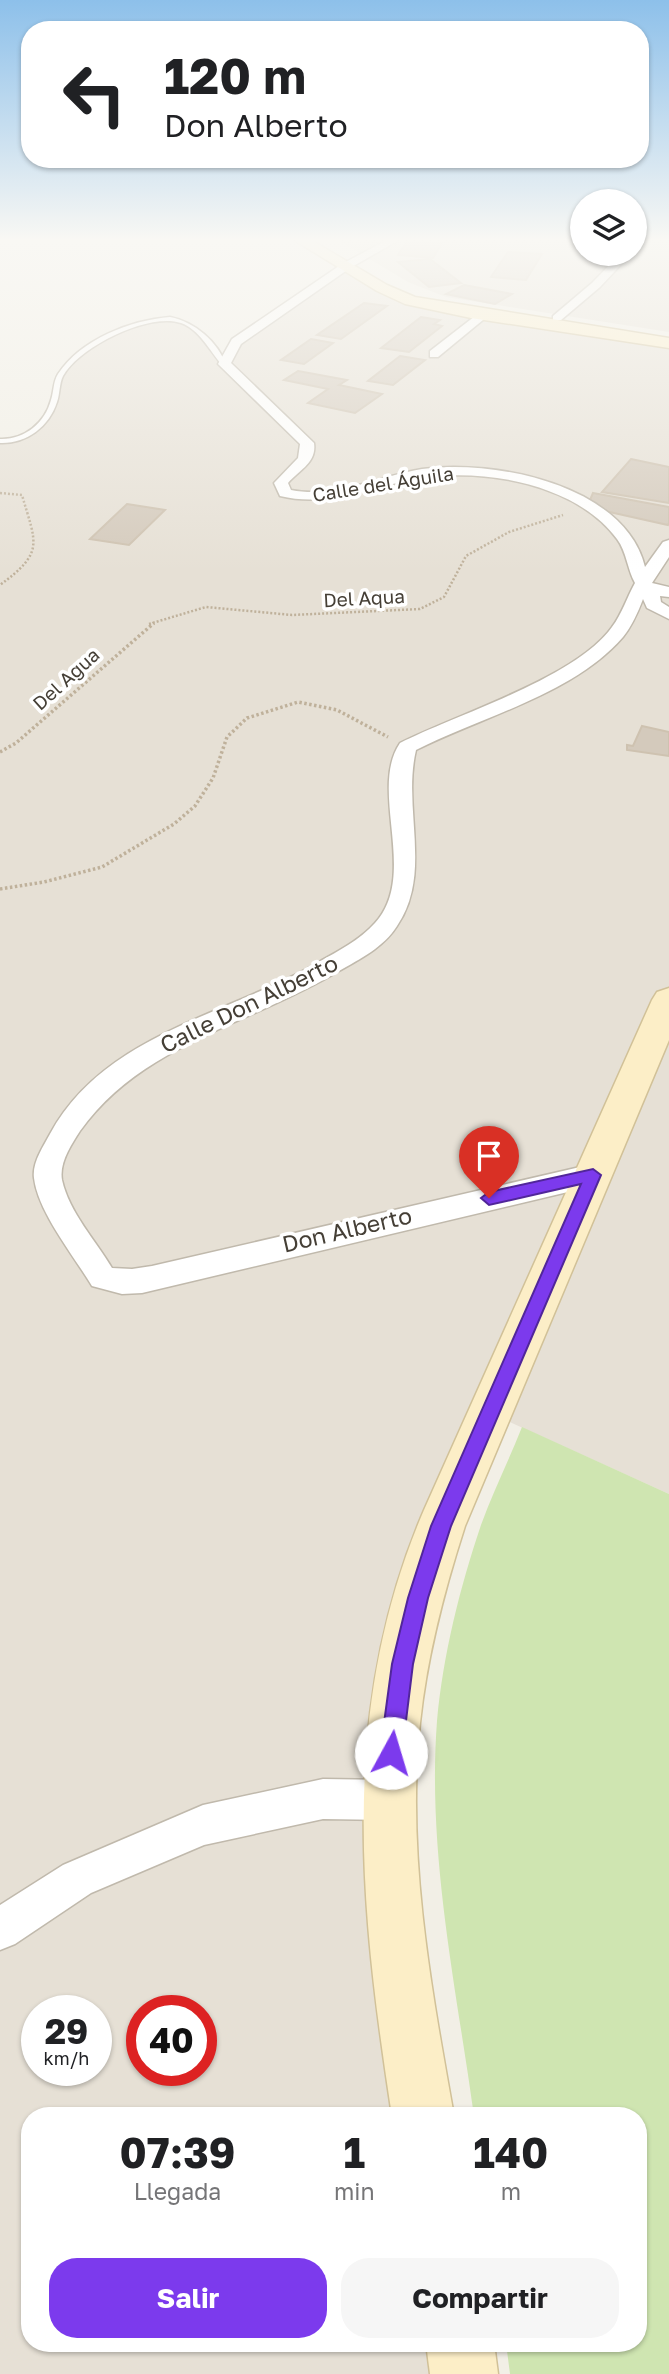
<!DOCTYPE html>
<html lang="es">
<meta charset="utf-8">
<style>
body{margin:0;font-family:"Golos Text",sans-serif;background:#f6f6f6;color:#202124;height:100vh;display:flex;flex-direction:column;font-size:26px;white-space:nowrap}
*{box-sizing:border-box;margin:0}
p{font-size:23px;color:#757577}
.icon{flex:none;width:38px;height:38px;fill:none;stroke:currentColor;stroke-width:2;stroke-linecap:round;stroke-linejoin:round}
.map{position:relative;flex:1;overflow:hidden}
.side{position:absolute;left:21px;top:2107px;width:626px;height:245px;display:flex;flex-direction:column;background:#fff;border-radius:28px;box-shadow:0 2px 5px #0004}
.side>*{flex:none}
.guide{position:absolute;left:21px;top:21px;width:628px;height:147px;border-radius:28px;box-shadow:0 2px 5px #0004;background:#fff;color:#202124;overflow:hidden}
.fabs{position:absolute;left:570px;top:189px;display:grid;gap:14px}
.fabs a{display:grid;place-items:center;width:77px;height:77px;border-radius:50%;background:#fff;box-shadow:0 2px 5px #0004;font-size:35px}
.speed{position:absolute;left:21px;top:1995px;display:flex;gap:14px;font-size:35px;font-weight:700;text-align:center}
.speed>*{display:grid;place-content:center;width:91px;height:91px;border-radius:50%;background:#fff;box-shadow:0 2px 5px #0004;line-height:1}
.speed small{font-size:18px;font-weight:400}
.speed .limit{border:10px solid #d22;background:#fff;color:#111}
.pin{position:absolute;display:grid;place-items:center;width:60px;height:60px;color:#fff;margin:-72px -30px;border-radius:50% 50% 50% 0;rotate:-45deg;box-shadow:0 0 7px #0007}
.pin .icon{rotate:45deg}
.me{position:absolute;width:77px;margin:-38px;rotate:6deg;stroke-linejoin:round;filter:drop-shadow(0 0 5px #0008)}
.turn{display:flex;align-items:center;gap:24px;height:147px;padding:0 28px;font-size:32px}
.turn .icon{width:91px;height:91px;stroke-width:2.5}
.turn b{display:block;font-size:49px;line-height:60px}
.eta{display:flex;justify-content:space-evenly;align-items:center;height:119px;text-align:center}
.eta b{font-size:42px;font-weight:700;line-height:49px}
.cta{display:flex;gap:14px;margin-top:auto;padding:14px 28px}
.cta a{flex:1;height:80px;border-radius:28px;background:#7c3aed;color:#fff;font-size:28px;font-weight:700;line-height:80px;text-align:center}
.cta a+a{background:#f6f6f6;color:#202124}
.map>svg:first-child{display:block}
</style>
<div class="map">
<svg width="669" height="2374" viewBox="0 0 669 2374">
<rect width="100%" height="100%" fill="#f2efe6"/>
<g fill="#e6e0d5" fill-rule="evenodd">
<path d="M338,240H583V254H635V240H669V332L446,297L408,282Z"/>
<path d="M346,266L403,298L669,343V1494L490,1413L403,1664L423,2116H30V2343H460L464,2374H0V441L23,438L49,412L59,377L87,349L113,335L144,322L171,319L191,326L224,363L230,349ZM37,2011H96V2070H37ZM142,2011H201V2070H142Z"/>
</g>
<path fill="#cfe5b1" d="M522,1427L669,1494V2374H510L506,2343H639V2116H474C456,1986 427,1853 437,1721C443,1655 460,1587 481,1525C493,1492 509,1460 522,1427Z"/>
<g fill="#d4cabc" stroke="#cec2b0" stroke-width="2">
<path d="M408,240L442,243L433,258L398,255Z"/>
<path d="M508,252L542,254L526,280L491,277Z"/>
<path d="M430,259L461,283L429,287L398,262Z"/>
<path d="M464,285L512,294L495,304L446,294Z"/>
<path d="M364,303L387,306L341,339L317,335Z"/>
<path d="M421,317L440,320L434,324L442,326L409,352L381,348Z"/>
<path d="M311,339L333,343L304,364L281,360Z"/>
<path d="M400,356L425,360L393,385L368,381Z"/>
<path d="M298,371L347,380L339,385L382,394L355,413L308,403L328,389L284,380Z"/>
<path d="M631,459L669,467V503L602,492Z"/>
<path d="M593,493L669,507V523L668,525L587,507Z"/>
<path d="M127,504L165,510L129,545L90,539Z"/>
<path d="M642,726L669,732V756L627,750V745L633,746Z"/>
</g>
<g fill="none" stroke-linecap="round" stroke-linejoin="round">
<defs>
<path id="lane" d="M170,317C195,322 218,342 226,365H222C210,351 199,329 181,323C149,312 79,347 63,376C59,384 60,394 57,402C49,427 26,444 0,443V439C24,440 45,423 51,400C54,391 53,382 58,374C81,339 131,320 170,317Z"/>
<g id="street">
<path d="M387,240H399L350,268L241,344L231,363L314,443C317,463 299,470 288,483L291,490C336,499 379,476 422,469C495,459 625,485 645,567L663,542L669,540V557L652,583L669,587V597L660,596L661,602L669,607V619L647,608L643,599C638,612 632,626 623,637C574,694 481,717 416,750C402,809 433,873 397,926C384,947 360,959 339,971C251,1024 142,1044 80,1131C71,1145 59,1163 62,1180C69,1212 96,1241 112,1268L132,1269L152,1266L593,1164L603,1167L607,1175L603,1183L593,1186L142,1293L122,1294L92,1286C74,1256 38,1212 34,1178C32,1163 43,1147 50,1134C104,1034 228,1015 319,962C338,951 360,940 375,923C419,875 368,790 400,743C457,714 576,678 612,627C622,614 627,597 635,583C627,569 627,552 617,539C576,484 485,468 421,478C373,486 329,508 280,496L274,483L298,458L300,444L218,364L232,339L342,264Z"/>
<path d="M620,254L629,256L600,287L561,320H553V316L592,283Z"/>
<path d="M479,313L489,315L438,357H430V351Z"/>
<path d="M323,1779L389,1780L403,1786L409,1800L403,1814L389,1820L323,1819L204,1845L91,1893L15,1944L0,1950V1905L63,1865L203,1805Z"/>
</g>
<g id="secondary">
<path d="M294,240H311L387,285L415,297L669,338V348L471,318L405,304L377,291Z"/>
<path d="M669,988V1040L465,1526C444,1591 427,1656 420,1723C406,1854 431,1987 454,2116H392C360,1907 338,1710 424,1510L652,1000L657,992Z"/>
<path d="M426,2343H494L498,2374H430Z"/>
</g>
</defs>
<use href="#lane" stroke="#c0b9ac" stroke-width="3"/>
<use href="#street" stroke="#c0b9ac" stroke-width="3"/>
<use href="#secondary" stroke="#d1c198" stroke-width="3"/>
<g stroke="#bfb19b" stroke-width="2.5" stroke-dasharray="2 2" stroke-linecap="butt">
<path d="M0,493L22,495C36,544 45,552 0,585"/>
<path d="M149,624L206,607L292,615L420,609L444,597L466,556L509,532L563,515"/>
</g>
<g stroke="#bfb19b" stroke-width="3.5" stroke-dasharray="2.5 2.5" stroke-linecap="butt">
<path d="M0,752L16,743L154,623"/>
<path d="M0,889L44,882L102,867L174,824L195,806L213,778L227,737L247,718L298,702L337,710L388,737"/>
</g>
<use href="#lane" fill="#fff" fill-rule="evenodd"/>
<use href="#street" fill="#fff" fill-rule="evenodd"/>
<use href="#secondary" fill="#fceec7" fill-rule="evenodd"/>
</g>
<linearGradient id="sky" x2="0" y2="1"><stop stop-color="#8dc0ea"/><stop offset="0.42" stop-color="#f9f8f4"/><stop offset="1" stop-color="#f9f8f4" stop-opacity="0"/></linearGradient>
<rect width="669" height="572" fill="url(#sky)"/>
<path fill="#7c3aed" stroke="#51269a" stroke-width="2" d="M593,1169L601,1175L451,1526L428,1598L413,1664L402,1753L399,1761L391,1764L383,1761L380,1753L392,1664L408,1598L431,1526L581,1184L489,1205L481,1198L489,1192Z"/>
<g text-anchor="middle" stroke-width="7" stroke-linejoin="round" paint-order="stroke">
<g font-size="19" fill="#453f36" stroke="#fff">
<text transform="translate(383 484) rotate(-9)" y="7">Calle del Águila</text>
<text transform="translate(364 598) rotate(-3)" y="7">Del Aqua</text>
<text transform="translate(66 679) rotate(-42)" y="7">Del Agua</text>
</g>
<g font-size="23" fill="#453f36" stroke="#fff">
<text transform="translate(249 1004) rotate(-26)" y="8">Calle Don Alberto</text>
<text transform="translate(347 1230) rotate(-13)" y="8">Don Alberto</text>
</g>
</g>
</svg>
<div class="fabs">
<a><svg class="icon" aria-label="layers" viewBox="0 0 24 24"><path d="M12 4l9 5-9 5-9-5zM3 14l9 5 9-5"/></svg></a>
</div>
<div class="speed"><div>29<small>km/h</small></div><div class="limit">40</div></div>
<div class="pin" style="left:489px;top:1198px;background:#d93025"><svg class="icon" aria-label="arrive" viewBox="0 0 24 24"><path d="M6 21V4h12l-3 4 3 4H6"/></svg></div>
<svg class="me" style="left:391px;top:1753px" viewBox="-20 -20 40 40"><circle r="19" fill="#fff"/><path d="M0-13L10 11 0 6-10 11z" fill="#7c3aed"/></svg>
<div class="guide">
<div class="turn"><svg class="icon" aria-label="left" viewBox="0 0 24 24"><path d="M17 20v-9H6M10 6l-5 5 5 5"/></svg><div><b>120 m</b>Don Alberto</div></div>
</div>
<section class="side">
<div class="eta">
<div><b>07:39</b><p>Llegada</p></div>
<div><b>1</b><p>min</p></div>
<div><b>140</b><p>m</p></div>
</div>
<div class="cta"><a>Salir</a><a>Compartir</a></div>
</section>
</div>
